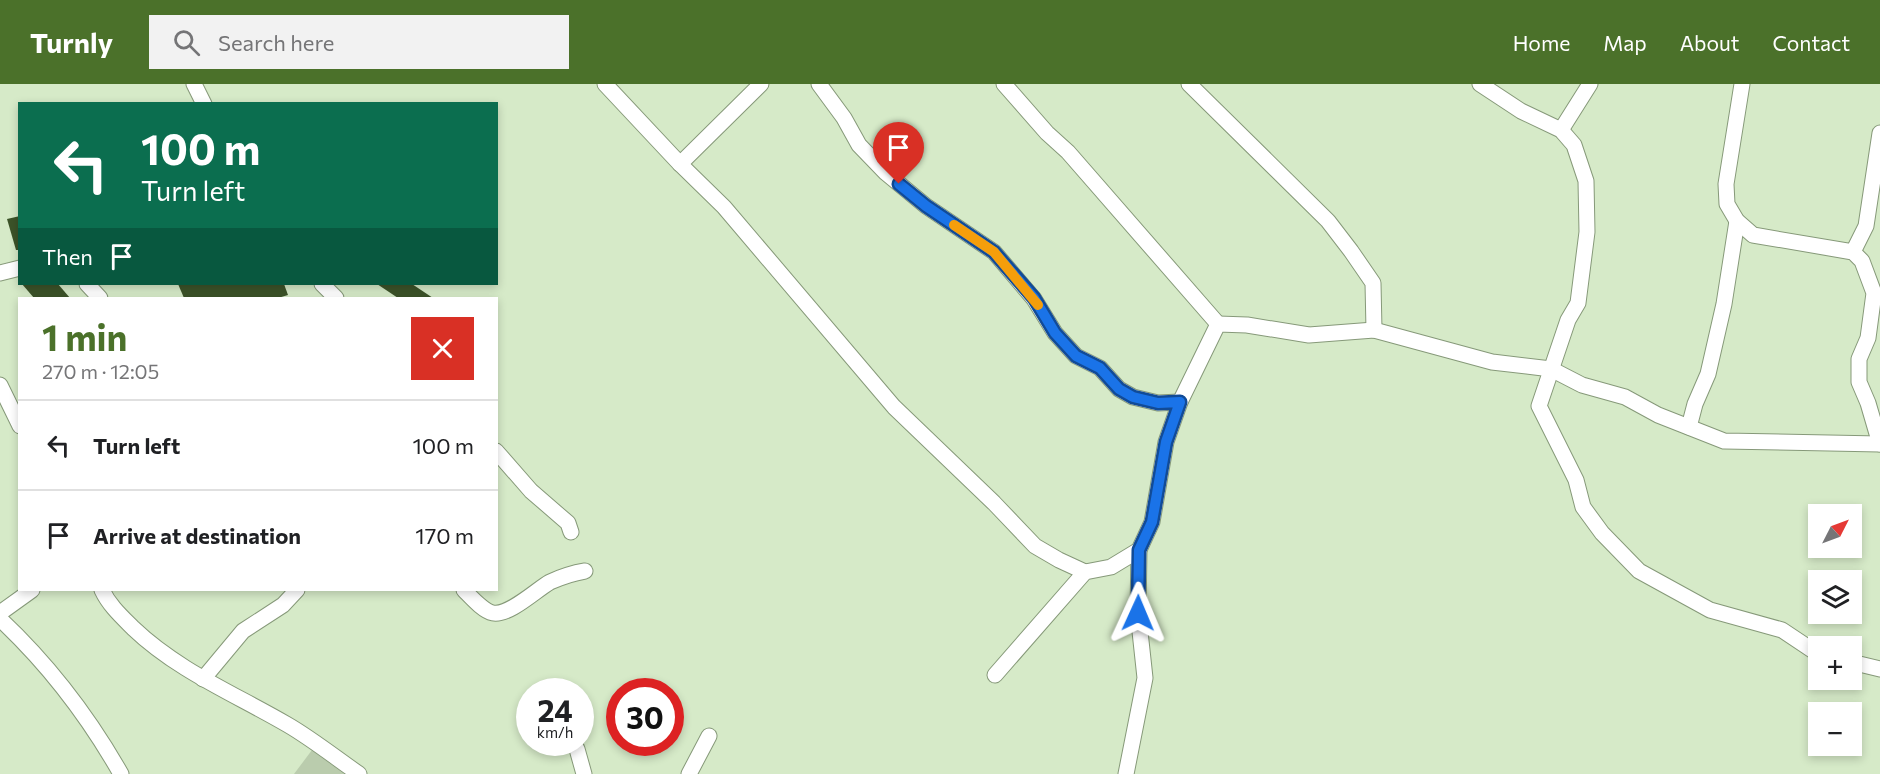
<!DOCTYPE html>
<meta charset="utf-8">
<style>
body{margin:0;font-family:Commissioner,sans-serif;background:#f2f2f2;color:#202124;height:100vh;display:flex;flex-direction:column;font-size:22px;white-space:nowrap}
*{box-sizing:border-box;margin:0}
p{font-size:20px;color:#757577}
.icon{flex:none;width:33px;height:33px;fill:none;stroke:currentColor;stroke-width:2;stroke-linecap:round;stroke-linejoin:round}
.map{position:relative;flex:1;overflow:hidden}
.sheet{position:absolute;left:18px;top:213px;width:480px;height:294px;display:flex;flex-direction:column;background:#fff;border-radius:0px;box-shadow:0 3px 9px #0003}
.sheet>*{flex:none}
.guide{position:absolute;left:18px;top:18px;width:480px;height:183px;border-radius:0px;box-shadow:0 3px 9px #0003;background:#0b6e4f;color:#fff;overflow:hidden}
.needle{width:39px;rotate:48deg}
.controls{position:absolute;left:1808px;top:420px;display:grid;gap:12px}
.controls a{display:grid;place-items:center;width:54px;height:54px;border-radius:0px;background:#fff;box-shadow:0 3px 9px #0003;font-size:30px}
.speed{position:absolute;left:516px;top:594px;display:flex;gap:12px;font-size:30px;font-weight:700;text-align:center}
.speed>*{display:grid;place-content:center;width:78px;height:78px;border-radius:50%;background:#fff;box-shadow:0 3px 9px #0003;line-height:1}
.speed small{font-size:15px;font-weight:400}
.speed .limit{border:9px solid #d22;background:#fff;color:#111}
.pin{position:absolute;display:grid;place-items:center;width:51px;height:51px;color:#fff;margin:-62px -26px;border-radius:50% 50% 50% 0;rotate:-45deg;box-shadow:0 0 6px #0007}
.pin .icon{rotate:45deg}
.me{position:absolute;width:66px;margin:-33px;rotate:1deg;stroke-linejoin:round;filter:drop-shadow(0 0 4px #0008)}
.turn{display:flex;align-items:center;gap:21px;height:126px;padding:0 24px;font-size:27px}
.turn .icon{width:78px;height:78px;stroke-width:2.5}
.turn b{display:block;font-size:42px;line-height:51px}
.then{display:flex;align-items:center;height:57px;padding:0 24px;background:#0003;gap:12px;font-size:22px}
.round{display:grid;place-items:center;flex:none;width:63px;height:63px;border-radius:0px;background:#f2f2f2}
.summary{display:flex;align-items:center;justify-content:space-between;height:102px;padding:0 24px}
h1{font-size:36px;font-weight:700;line-height:45px;color:#4b712a}
ul{padding:0;list-style:none}
li{display:flex;align-items:center;gap:18px;height:90px;padding:0 24px;border-top:2px solid #e0e0e0}
li div{flex:1}
li b{display:block;font-size:22px}
li em{font-style:normal}
header{display:flex;align-items:center;gap:36px;box-sizing:border-box;height:84px;padding:0 30px;background:#4b712a;color:#fff}
header strong{font-size:28px}
nav{display:flex;gap:33px;margin-inline-start:auto;font-size:21px}
.search{width:420px;height:54px;background:#f2f2f2;display:flex;align-items:center;gap:15px;box-sizing:border-box;padding:0 21px;border-radius:0px;color:#757577;font-size:22px}
.map>svg:first-child{display:block}
</style>
<header>
<strong>Turnly</strong>
<div class="search"><svg class="icon" aria-label="search" viewBox="0 0 24 24"><circle cx="10" cy="10" r="6"/><path d="M15 15l6 6"/></svg>Search here</div>
<nav><a>Home</a><a>Map</a><a>About</a><a>Contact</a></nav>
</header>
<div class="map">
<svg width="1880" height="690" viewBox="0 0 1880 690">
<rect width="100%" height="100%" fill="#d6eac8"/>
<path fill="#baccad" d="M312,666L344,690H294Z"/>
<g fill="#3c5329">
<path d="M20,132V166H16L7,135Z"/>
<path d="M22,200H58L70,214H34Z"/>
<path d="M178,200H284L288,211L278,214H184Z"/>
<path d="M377,200H412L433,214H398Z"/>
</g>
<g fill="none" stroke-linecap="round" stroke-linejoin="round">
<defs>
<g id="minor">
<path d="M194,0L204,20"/>
<path d="M605,0L680,80L724,123L894,323L994,419L1035,462L1059,476L1085,488"/>
<path d="M819,0L844,34L859,61L886,89L926,122L994,168L1034,215L1055,249L1076,272L1100,284L1119,305L1133,313L1158,319L1180,318"/>
<path d="M1004,0L1047,49L1068,68L1218,240"/>
<path d="M1189,0L1328,137L1351,167L1373,199L1374,246"/>
<path d="M1480,0L1521,27L1561,46L1574,61L1586,97L1587,148L1578,219L1568,236L1539,322L1576,396L1583,423L1602,449L1639,487L1710,526L1782,546L1818,570"/>
<path d="M1742,0L1726,100L1727,120L1737,137L1753,151L1853,168L1862,177L1874,209L1868,254L1859,275V298L1868,319L1880,360"/>
<path d="M1561,46L1590,0"/>
<path d="M680,80L761,0"/>
<path d="M1853,168L1866,142L1880,49"/>
<path d="M0,189L20,184"/>
<path d="M87,200L100,214"/>
<path d="M322,200L336,214"/>
<path d="M0,301L20,342"/>
<path d="M1689,343L1695,320L1708,290L1724,220L1737,137"/>
<path d="M496,367L531,407L568,439L571,448"/>
<path d="M102,506C109,521 121,532 133,544C178,587 235,610 288,641C312,655 336,674 359,690"/>
<path d="M464,506C471,513 483,527 493,529C509,532 536,506 550,498C561,493 573,489 585,487"/>
<path d="M0,529L32,506"/>
<path d="M0,535C48,580 88,632 121,690"/>
<path d="M1851,578L1880,585"/>
<path d="M995,591L1085,488L1111,483L1139,466L1152,438L1166,358L1180,318L1218,240L1247,241L1309,251L1374,246L1492,278L1551,285L1582,301L1625,313L1658,331L1724,357L1880,360"/>
<path d="M203,595L243,547L283,521L297,506"/>
<path d="M577,665L584,690"/>
<path d="M689,690L709,652"/>
<path d="M1126,690L1145,594L1138,529L1139,466"/>
</g>
</defs>
<use href="#minor" stroke="#869979" stroke-width="17"/>
<use href="#minor" stroke="#fff" stroke-width="15"/>
</g>
<g fill="none" stroke-linecap="round" stroke-linejoin="round">
<defs>
<path id="route" d="M899,100L926,122L994,168L1034,214L1055,249L1076,272L1100,284L1119,305L1133,313L1158,319L1180,318L1166,358L1152,438L1139,466L1138,529"/>
</defs>
<use href="#route" stroke="#114b97" stroke-width="15"/>
<use href="#route" stroke="#1a73e8" stroke-width="10"/>
<path stroke="#f59e0b" stroke-width="10" d="M954,141L994,168L1038,221"/>
</g>
</svg>
<div class="controls">
<a><svg class="needle" viewBox="-14 -14 28 28"><path d="M0-13l5 13h-10z" fill="#e53935"/><path d="M0 13l5-13h-10z" fill="#757577"/></svg></a>
<a><svg class="icon" aria-label="layers" viewBox="0 0 24 24"><path d="M12 4l9 5-9 5-9-5zM3 14l9 5 9-5"/></svg></a>
<a>+</a>
<a>−</a>
</div>
<div class="speed"><div>24<small>km/h</small></div><div class="limit">30</div></div>
<div class="pin" style="left:899px;top:100px;background:#d93025"><svg class="icon" aria-label="arrive" viewBox="0 0 24 24"><path d="M6 21V4h12l-3 4 3 4H6"/></svg></div>
<svg class="me" style="left:1138px;top:529px" viewBox="-20 -20 40 40"><path d="M0-17L14 15 0 8-14 15z" fill="#1a73e8" stroke="#fff" stroke-width="4"/></svg>
<div class="guide">
<div class="turn"><svg class="icon" aria-label="left" viewBox="0 0 24 24"><path d="M17 20v-9H6M10 6l-5 5 5 5"/></svg><div><b>100 m</b>Turn left</div></div>
<div class="then">Then<svg class="icon" aria-label="arrive" viewBox="0 0 24 24"><path d="M6 21V4h12l-3 4 3 4H6"/></svg></div>
</div>
<section class="sheet">
<div class="summary"><div><h1>1 min</h1><p>270 m · 12:05</p></div><a class="round" style="background:#d93025;color:#fff"><svg class="icon" aria-label="close" viewBox="0 0 24 24"><path d="M6 6l12 12M18 6L6 18"/></svg></a></div>
<ul>
<li><svg class="icon" aria-label="left" viewBox="0 0 24 24"><path d="M17 20v-9H6M10 6l-5 5 5 5"/></svg><div><b>Turn left</b></div><em>100 m</em></li>
<li><svg class="icon" aria-label="arrive" viewBox="0 0 24 24"><path d="M6 21V4h12l-3 4 3 4H6"/></svg><div><b>Arrive at destination</b></div><em>170 m</em></li>
</ul>
</section>
</div>
